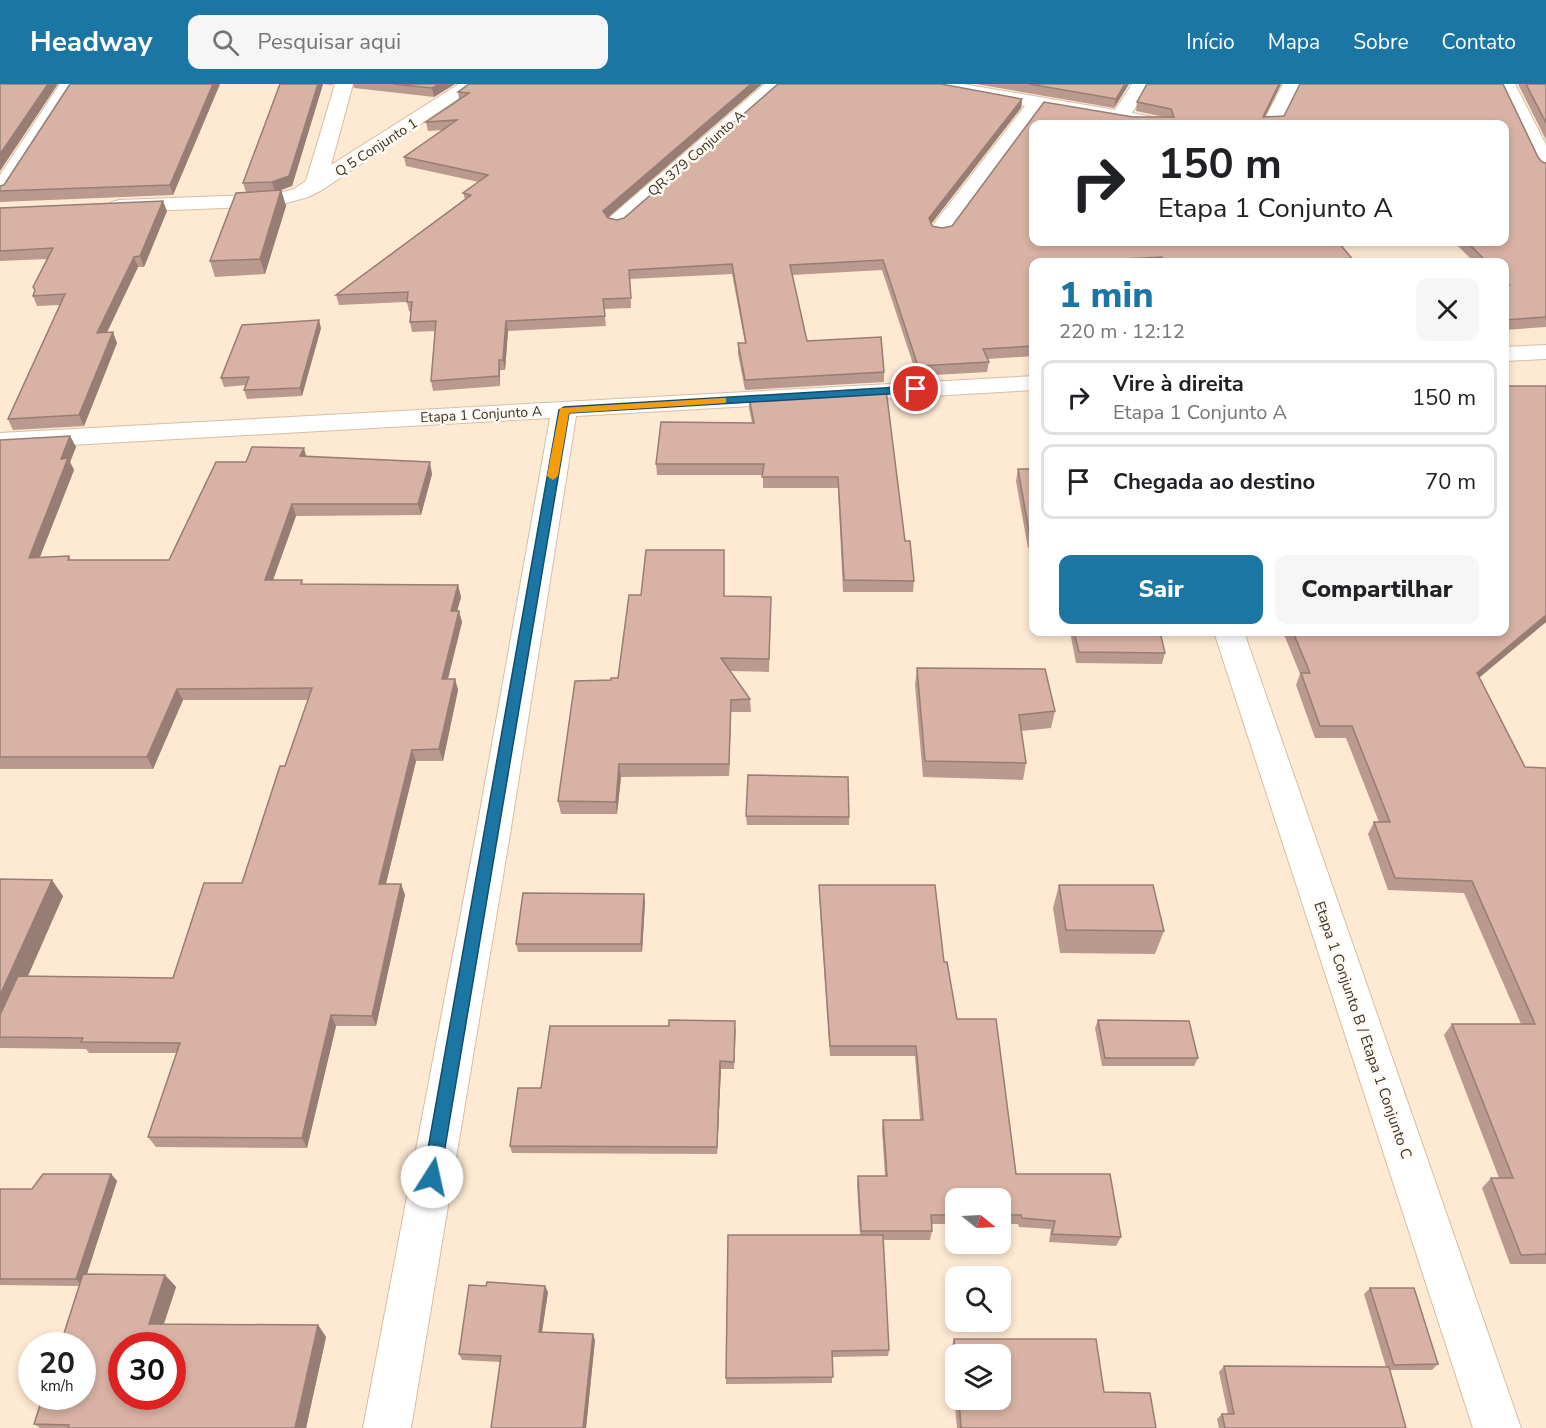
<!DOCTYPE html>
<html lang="pt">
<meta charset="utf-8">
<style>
body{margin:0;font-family:"Nunito Sans",sans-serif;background:#f6f6f6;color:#202124;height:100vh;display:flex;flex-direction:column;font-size:22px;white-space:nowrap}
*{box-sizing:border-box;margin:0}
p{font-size:20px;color:#757577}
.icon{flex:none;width:33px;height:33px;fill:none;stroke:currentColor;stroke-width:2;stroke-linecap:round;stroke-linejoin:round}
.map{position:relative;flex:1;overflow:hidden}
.panel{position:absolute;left:1029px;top:174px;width:480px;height:378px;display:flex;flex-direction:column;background:#fff;border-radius:12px;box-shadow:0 3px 9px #0003}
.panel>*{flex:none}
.guide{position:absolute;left:1029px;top:36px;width:480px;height:126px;border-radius:12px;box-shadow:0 3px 9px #0003;background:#fff;color:#202124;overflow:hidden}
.needle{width:39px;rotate:108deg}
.controls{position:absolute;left:945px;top:1104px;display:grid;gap:12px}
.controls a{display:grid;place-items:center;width:66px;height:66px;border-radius:12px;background:#fff;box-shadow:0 3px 9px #0003;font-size:30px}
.speed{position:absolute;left:18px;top:1248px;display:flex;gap:12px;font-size:30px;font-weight:700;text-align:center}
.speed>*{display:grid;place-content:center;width:78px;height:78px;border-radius:50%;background:#fff;box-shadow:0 3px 9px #0003;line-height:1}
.speed small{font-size:15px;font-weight:400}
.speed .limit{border:9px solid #d22;background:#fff;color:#111}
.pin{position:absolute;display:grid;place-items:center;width:51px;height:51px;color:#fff;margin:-26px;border:3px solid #fff;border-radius:50%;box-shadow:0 2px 6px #0007}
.me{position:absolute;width:66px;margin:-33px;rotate:10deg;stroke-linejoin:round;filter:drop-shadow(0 0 4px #0008)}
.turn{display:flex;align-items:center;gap:21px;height:126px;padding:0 30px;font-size:27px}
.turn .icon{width:78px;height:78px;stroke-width:2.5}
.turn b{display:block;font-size:42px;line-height:51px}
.round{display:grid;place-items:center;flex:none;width:63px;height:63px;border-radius:12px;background:#f6f6f6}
.headline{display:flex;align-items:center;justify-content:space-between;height:102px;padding:0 30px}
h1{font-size:36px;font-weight:800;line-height:45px;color:#1c76a4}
.cta{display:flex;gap:12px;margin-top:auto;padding:12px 30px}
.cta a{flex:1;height:69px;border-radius:12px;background:#1c76a4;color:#fff;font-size:24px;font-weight:800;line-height:69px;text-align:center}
.cta a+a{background:#f6f6f6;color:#202124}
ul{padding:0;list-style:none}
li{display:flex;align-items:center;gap:18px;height:75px;margin:0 12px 9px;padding:0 18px;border:3px solid #e0e0e0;border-radius:12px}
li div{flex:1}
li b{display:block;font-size:22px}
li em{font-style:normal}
header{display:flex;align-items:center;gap:36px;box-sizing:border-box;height:84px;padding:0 30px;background:#1c76a4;color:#fff}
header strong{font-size:28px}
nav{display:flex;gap:33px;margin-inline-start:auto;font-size:21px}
.search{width:420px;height:54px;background:#f6f6f6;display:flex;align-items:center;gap:15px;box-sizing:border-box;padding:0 21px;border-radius:12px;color:#757577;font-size:22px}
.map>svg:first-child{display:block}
</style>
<header>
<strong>Headway</strong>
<div class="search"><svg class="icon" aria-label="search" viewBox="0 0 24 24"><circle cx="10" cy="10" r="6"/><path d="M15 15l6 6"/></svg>Pesquisar aqui</div>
<nav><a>Início</a><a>Mapa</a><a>Sobre</a><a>Contato</a></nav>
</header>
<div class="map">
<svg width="1546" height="1344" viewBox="0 0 1546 1344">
<rect width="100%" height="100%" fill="#fee9d3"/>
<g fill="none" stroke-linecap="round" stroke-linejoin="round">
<defs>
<g id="minor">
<path d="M60,0H78L7,110L0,112V91Z"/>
<path d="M335,0H353L331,81L459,0H480L322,106L308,113L276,122L119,128L112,126L109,122L112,118L119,116L275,110L294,105L306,97Z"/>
<path d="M765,0H785L624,141L617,143L610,141L606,137L610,133Z"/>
<path d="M923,0H963L1115,26L1132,0H1150L1132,29L1169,36L1171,40H1132L1042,25L949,150L941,151L933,150L930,145L1025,22L932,5L926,4Z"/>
<path d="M1283,0H1301L1280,40H1262Z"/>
<path d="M1497,0H1515L1546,61V87L1539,85L1536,81Z"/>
<path d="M1546,261V275L1504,277V263Z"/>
<path d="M1034,292V306L576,332L510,750L411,1344H363L476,750L550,334L0,365V349Z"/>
<path d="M1214,548H1244L1521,1344H1473Z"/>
</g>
</defs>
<use href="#minor" stroke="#d7bea2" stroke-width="2"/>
<use href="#minor" fill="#fff" fill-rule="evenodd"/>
</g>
<g fill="#ba998e" fill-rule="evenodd">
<path d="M70,0H220L173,111L0,118V107Z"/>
<path d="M280,0H333L332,1L323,0L292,102L278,107L281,106L286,122L265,190L215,193L210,177L246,108L243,99Z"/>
<path d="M353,0H455L434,13L354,4Z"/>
<path d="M469,0H762L608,133L617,136L624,134L778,0H941L1022,15L1021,24L931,140L932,142L942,144L952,142L1044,18L1133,33H1164L1136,27L1137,18L1147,0H1281L1265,33L1284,32L1300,0H1503L1538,73L1542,78L1546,79V243L1504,246V178H1474L1454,158H1504V40H1034V158H1338L1355,178H1034V272L988,275L989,278L987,288L917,292L882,186L792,191L807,257L881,253L884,288V298L745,306L738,270V259H745L732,190L630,195L631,224L604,225L606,242L508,247L505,286H500V302L433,307L431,297L435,247L412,248L410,238L411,228L409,227L407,218L339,221L336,211L465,115L463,109L479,98L406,82L404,73L442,46L428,47L426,38L459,15L458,8Z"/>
<path d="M976,0H1129L1114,24Z"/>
<path d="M1518,0H1546V56Z"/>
<path d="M0,124L167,127L144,183H138L107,248L117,259L84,342L13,346L8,335L60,221L37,222L33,212L35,207L33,203L47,175L0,177Z"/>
<path d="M321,244L302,312L247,315L244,306L246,301L224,303L221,294Z"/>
<path d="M886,305L905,457L914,497L913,508H843L838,404H763V391H657L656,380L752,339L749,324V313Z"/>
<path d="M70,352L76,363L70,378L74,386L40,473L69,472L71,476H169L246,378L306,372L432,390L421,431L296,432L273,496H302L303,500L458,501L461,513L457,527L462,538L448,595H455L458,606L443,677H416L386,800H401L405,811L376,942H336L307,1064L156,1063L148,1053L177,969H89L86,965L0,964V795L63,812L28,892L173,894L242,799L285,682L308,616H183L153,685H0V356Z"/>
<path d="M1018,385H1034V464H1028L1016,397Z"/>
<path d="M724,466V512L771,513L769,588L730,587L750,615L751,628H731L729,692L621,693L617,730H561L558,717L611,596L618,594L641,511Z"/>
<path d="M1546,538L1479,594L1525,683L1546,684V1180H1510L1482,1104L1491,1094H1499L1444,951L1452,940H1521L1464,809L1388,806L1368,750L1374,738H1379L1346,654H1315L1296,601L1300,590L1283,548H1504Z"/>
<path d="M1070,548H1160L1165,569L1162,580L1076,579Z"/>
<path d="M917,584L1055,627L1051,644L1021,647L1026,679L1023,696L923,693L915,601Z"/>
<path d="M746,732L849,733V741H747Z"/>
<path d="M819,801L944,878L957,935L1016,1090L1121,1153L1116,1162L1049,1158L1051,1145L1019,1143L1018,1140H1000V1114H956V1140H931L932,1147L930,1156H883L889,1266L888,1272L832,1273V1299L726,1300V1294L860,1151L857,1101L858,1092H885L882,1046L883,1036H920L915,972H830L819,811Z"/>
<path d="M1059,801L1164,847L1155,870L1060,869L1053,824Z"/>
<path d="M645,818L642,868H518L516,860Z"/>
<path d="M1098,936L1198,974L1194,982H1102L1095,944Z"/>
<path d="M736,944L734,985H721L717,1070L512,1069L510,1062L541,1004Z"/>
<path d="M111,1090L117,1097L87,1190L165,1191L176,1203L164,1240L318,1241L326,1253L306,1344H40L34,1340L79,1202L0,1201V1105H32Z"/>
<path d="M1370,1204L1438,1280L1432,1286H1390L1406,1344H1219L1217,1335L1222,1330H1228L1219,1288L1224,1282L1386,1283L1364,1210Z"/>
<path d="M548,1208L542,1248L595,1256L586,1344H491L501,1278L462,1276L459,1270Z"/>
<path d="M954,1255L1104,1308L1156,1344H957L950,1267ZM956,1270L1000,1316H956Z"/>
</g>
<g fill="#977d74">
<path d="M48,0H58L0,87V70Z"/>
<path d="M213,0H220L173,111L170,101Z"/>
<path d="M318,0H323L292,102L275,108L272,98Z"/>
<path d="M440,0H455L434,13L432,4Z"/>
<path d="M751,0H762L604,137L603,127Z"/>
<path d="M1125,0H1129L1114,24L1116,15Z"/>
<path d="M1279,0H1281L1261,40L1263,33Z"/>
<path d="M1022,15L1021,24L928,144L929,134Z"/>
<path d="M281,106L286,122L265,190L260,175Z"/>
<path d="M163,117L167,127L144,183L140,172Z"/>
<path d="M134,173L138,183L102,259L97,249Z"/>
<path d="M319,236L321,244L302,312L300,304Z"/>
<path d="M506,237L508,247L505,286L503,276Z"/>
<path d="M113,248L117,259L84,342L79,331Z"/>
<path d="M499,276L500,286V302L499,292Z"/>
<path d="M70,352L76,363L70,378L74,386L35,485L29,474L61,375Z"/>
<path d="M304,364L307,376L300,372Z"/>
<path d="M430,378L432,390L421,431L418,420Z"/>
<path d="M292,420L296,432L269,507L265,496Z"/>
<path d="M458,501L461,513L454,538L451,527Z"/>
<path d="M459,527L462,538L445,606L442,595Z"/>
<path d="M1546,531V538L1470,601L1477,589Z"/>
<path d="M455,595L458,606L443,677L439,665Z"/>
<path d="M177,605L183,616L153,685L147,673Z"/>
<path d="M731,616V628L729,692V680Z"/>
<path d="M412,666L416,677L383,811L379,800Z"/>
<path d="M619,680L621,693L617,730L616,718Z"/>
<path d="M52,796L63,812L8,937L0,927V911Z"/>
<path d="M401,800L405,811L376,942L372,932Z"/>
<path d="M644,810L645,818L642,868L641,860Z"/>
<path d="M331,931L336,942L307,1064L302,1054Z"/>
<path d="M720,977L721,985L717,1070V1063Z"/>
<path d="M111,1090L117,1097L83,1202L76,1195Z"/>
<path d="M165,1191L176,1203L160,1251L149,1240Z"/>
<path d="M545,1202L548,1208L541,1254L539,1248Z"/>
<path d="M318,1241L326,1253L306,1344H295Z"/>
<path d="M593,1250L595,1256L586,1344H583Z"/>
</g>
<g fill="#d8b2a5" stroke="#977d74" stroke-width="1.5" fill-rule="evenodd">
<path d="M0,0H48L0,70Z"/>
<path d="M70,0H213L170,101L0,107V102L4,101Z"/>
<path d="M280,0H318L289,92L272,98L243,99Z"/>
<path d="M394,0H440L432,4Z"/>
<path d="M469,0H751L603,127L608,134L617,136L624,134L778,0H941L1022,15L929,134L932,142L942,144L952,142L1044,18L1133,33H1174L1171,25L1137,18L1147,0H1279L1263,33L1284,32L1300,0H1503L1538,73L1542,78L1546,79V233L1504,236V201H1509L1504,196V178H1487L1467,158H1504V40H1034V158H1338L1355,178H1165L1162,173L1071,178H1034V262L983,265L989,278L918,282L883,176L790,181L807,257L881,253L884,288L745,296L738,259H746L732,180L629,186L631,214L603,215L605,232L506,237L503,276H499V292L431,297L436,237L410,238L412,218H407L408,208L336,211L471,111L463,109L488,91L404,73L457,36L426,38L469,9L458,8Z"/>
<path d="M1029,0H1125L1116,15Z"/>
<path d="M1526,0H1546V39Z"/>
<path d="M281,106L260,175L210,177L236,109Z"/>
<path d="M163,117L140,172L134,173L97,249L113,248L79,331L8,335L65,210L33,212L35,206L33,203L53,164L0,167V124Z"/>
<path d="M319,236L300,304L244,306L249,293L221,294L242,241Z"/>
<path d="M1504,302H1546V531L1477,589L1525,683L1546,684V1170L1521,1171L1491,1094H1513L1452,940H1535L1472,797L1395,794L1374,738H1390L1352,642H1320L1301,589H1310L1293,548H1504Z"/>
<path d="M886,305L905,457H910L914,497L844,496L838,393H762L764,380H656L661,338L754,339L749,313Z"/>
<path d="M70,352L61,375L68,374L29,474L69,472L68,476H169L216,378H246L252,363L304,364L300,372L430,378L418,420H292L265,496H302L301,500L458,501L451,527H459L442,595H455L439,665L412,666L379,800H401L372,932L331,931L302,1054L148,1053L180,959L81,958L83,954L0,953V931L18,892L173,894L204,799H242L280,682H285L312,604L177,605L147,673H0V356Z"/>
<path d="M1018,385H1034V453H1030Z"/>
<path d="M646,466H724V512L771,513L769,575L721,574L750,615L731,616L729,680H619L616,718L558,717L575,597L611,596V594H618L629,511H641Z"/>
<path d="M1074,548H1160L1165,569L1079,568Z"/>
<path d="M917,584L1045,585L1055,627L1019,631L1026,679L925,677Z"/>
<path d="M748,691L848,693L849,733L746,732Z"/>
<path d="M0,795L52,796L0,911Z"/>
<path d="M819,801H935L944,878H947L957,935H996L1016,1090H1110L1121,1153L1052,1150L1055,1137L1022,1134L1021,1131H1000V1114H956V1131H931L932,1147H861L858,1092H887L883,1036H923L916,962H830Z"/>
<path d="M1059,801H1153L1164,847L1066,846Z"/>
<path d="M523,809L644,810L641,860H516Z"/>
<path d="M669,936L735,937L734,978L720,977L717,1063L510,1062L518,1004H541L550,942H669Z"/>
<path d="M1098,936L1189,937L1198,974H1105Z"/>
<path d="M43,1090H111L76,1195H0V1105H32Z"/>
<path d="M728,1151H883L889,1266L832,1267L833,1293L726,1294Z"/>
<path d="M83,1190L165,1191L149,1240L318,1241L295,1344H68L69,1341L34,1340L43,1312H82V1262H60ZM122,1262H172V1312H122Z"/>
<path d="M487,1198L545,1202L539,1248L593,1250L583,1344H491L501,1272L459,1270L469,1201L486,1202Z"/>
<path d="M1370,1204H1414L1438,1280L1394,1281Z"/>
<path d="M954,1255H1096L1104,1308L1150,1309L1156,1344H961L959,1316H1000V1270H956V1277Z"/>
<path d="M1224,1282L1389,1283L1406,1344H1225L1222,1330H1234Z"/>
</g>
<path fill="#1c76a4" stroke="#124d6b" stroke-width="1.5" d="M916,302L921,305L920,308L569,329L440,1093L438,1099L432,1101L426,1099L423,1093L559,326L564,323Z"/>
<path fill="#f59e0b" d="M723,314H726V319L569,329L558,392L553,396L547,392L560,324Z"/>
<g text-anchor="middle" stroke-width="5" stroke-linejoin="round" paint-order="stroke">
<g font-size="14" fill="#3c3227" stroke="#fffaf4">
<text transform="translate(376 63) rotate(-33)" y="5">Q 5 Conjunto 1</text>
<text transform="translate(696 69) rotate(-41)" y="5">QR 379 Conjunto A</text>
<text transform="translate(481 330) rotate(-3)" y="5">Etapa 1 Conjunto A</text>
</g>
<g font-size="15" fill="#3c3227" stroke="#fffaf4">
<text transform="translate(1363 946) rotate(71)" y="5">Etapa 1 Conjunto B / Etapa 1 Conjunto C</text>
</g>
</g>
</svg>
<div class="controls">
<a><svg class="needle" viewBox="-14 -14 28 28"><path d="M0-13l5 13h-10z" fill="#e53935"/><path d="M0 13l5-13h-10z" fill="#757577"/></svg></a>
<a><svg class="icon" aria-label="search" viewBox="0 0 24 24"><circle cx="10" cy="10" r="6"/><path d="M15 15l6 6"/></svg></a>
<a><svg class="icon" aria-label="layers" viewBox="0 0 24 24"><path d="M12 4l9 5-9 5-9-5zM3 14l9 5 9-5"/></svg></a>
</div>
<div class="speed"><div>20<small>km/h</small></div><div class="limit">30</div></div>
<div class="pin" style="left:916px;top:305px;background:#d93025"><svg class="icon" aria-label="arrive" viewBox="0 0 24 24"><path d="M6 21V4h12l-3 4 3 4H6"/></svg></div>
<svg class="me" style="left:432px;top:1093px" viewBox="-20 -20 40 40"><circle r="19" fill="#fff"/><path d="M0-13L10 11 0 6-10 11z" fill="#1c76a4"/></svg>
<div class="guide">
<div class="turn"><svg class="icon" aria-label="right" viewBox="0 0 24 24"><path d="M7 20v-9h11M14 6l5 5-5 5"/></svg><div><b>150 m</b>Etapa 1 Conjunto A</div></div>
</div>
<section class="panel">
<div class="headline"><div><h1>1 min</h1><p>220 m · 12:12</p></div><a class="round"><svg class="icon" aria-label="close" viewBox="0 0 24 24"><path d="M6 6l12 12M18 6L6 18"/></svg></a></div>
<ul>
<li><svg class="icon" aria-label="right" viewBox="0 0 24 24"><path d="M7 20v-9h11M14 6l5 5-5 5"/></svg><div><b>Vire à direita</b><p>Etapa 1 Conjunto A</p></div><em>150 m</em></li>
<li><svg class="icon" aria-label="arrive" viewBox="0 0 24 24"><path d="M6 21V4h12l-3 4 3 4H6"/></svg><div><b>Chegada ao destino</b></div><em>70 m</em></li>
</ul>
<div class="cta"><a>Sair</a><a>Compartilhar</a></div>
</section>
</div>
